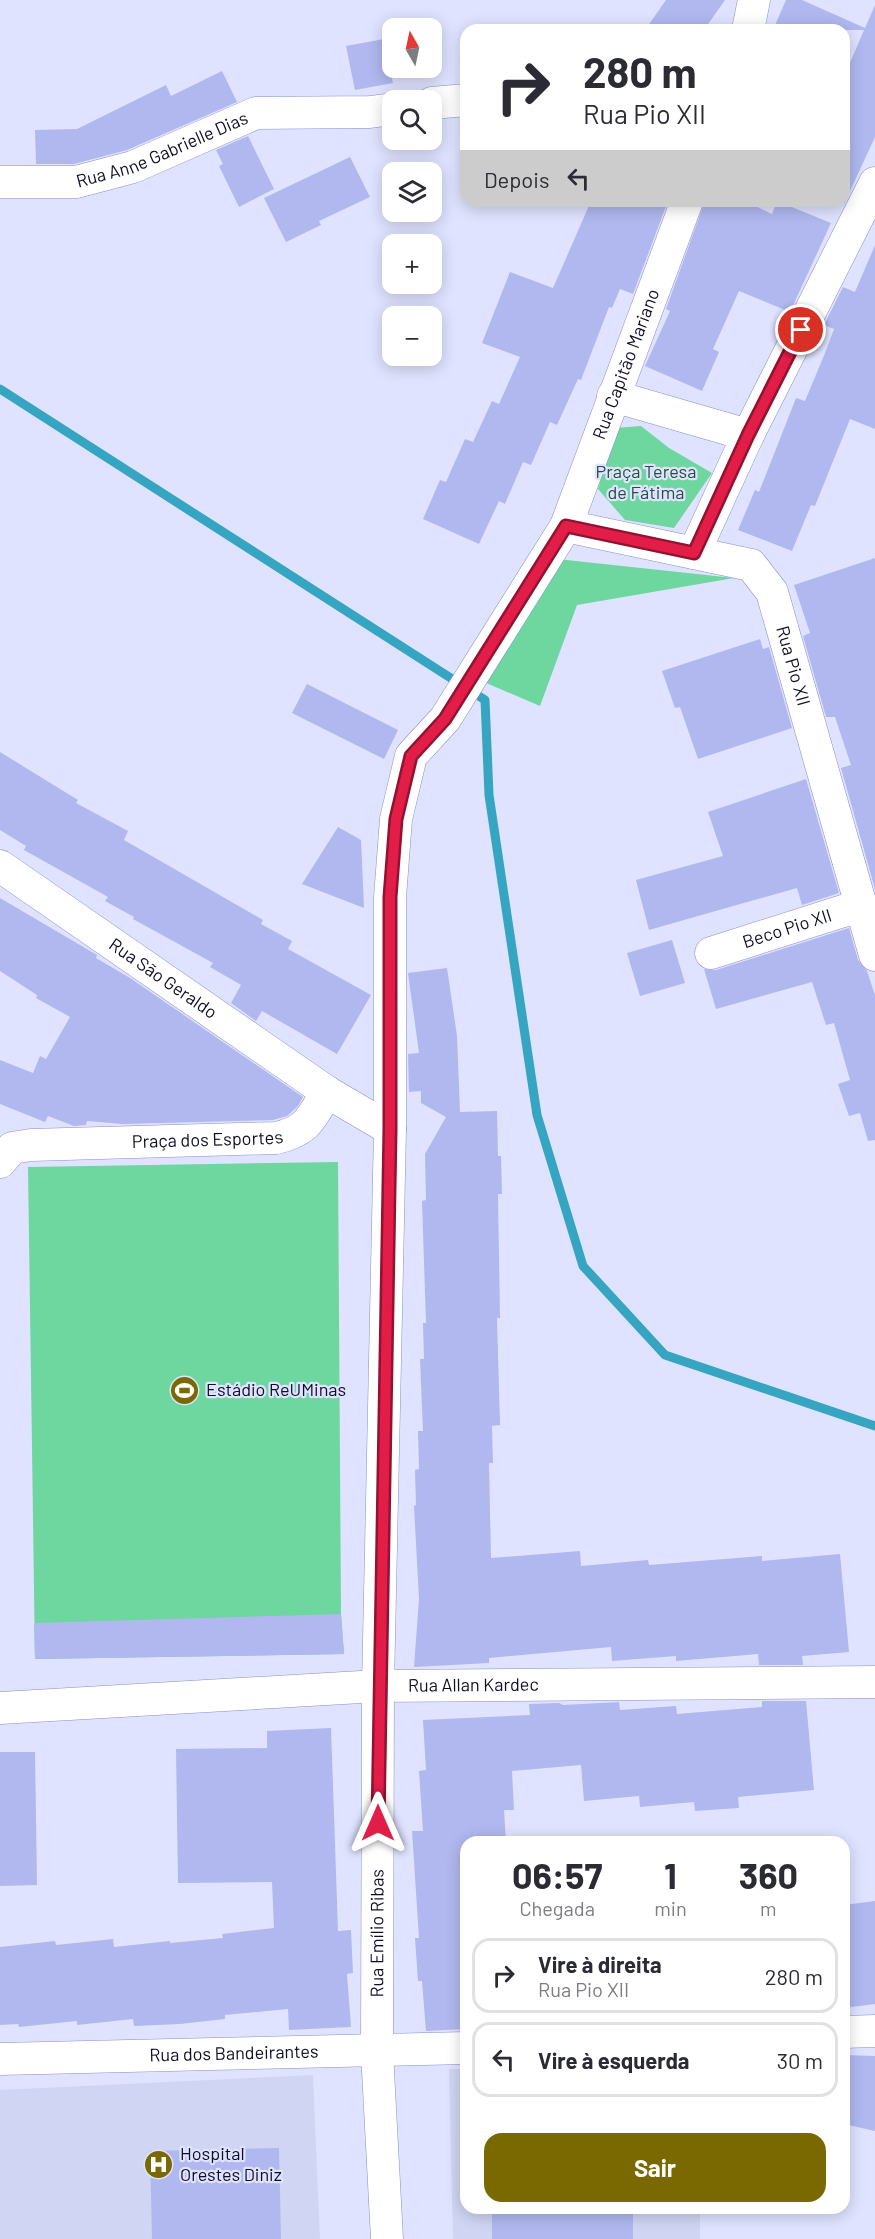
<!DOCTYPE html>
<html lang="pt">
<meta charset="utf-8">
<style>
body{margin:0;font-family:Barlow,sans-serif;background:#f2f2f3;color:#2b2b33;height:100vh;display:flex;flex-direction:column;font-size:22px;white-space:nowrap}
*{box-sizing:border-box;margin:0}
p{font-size:20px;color:#7c7c81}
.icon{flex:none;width:33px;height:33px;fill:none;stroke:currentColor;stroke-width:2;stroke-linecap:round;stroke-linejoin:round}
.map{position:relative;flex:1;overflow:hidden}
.panel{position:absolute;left:460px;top:1836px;width:390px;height:378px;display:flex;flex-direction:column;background:#fff;border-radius:18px;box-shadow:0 3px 15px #0003}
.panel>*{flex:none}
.guide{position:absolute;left:460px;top:24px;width:390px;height:183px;border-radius:18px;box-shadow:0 3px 15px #0003;background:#fff;color:#2b2b33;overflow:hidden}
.needle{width:39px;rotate:351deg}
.fabs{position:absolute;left:382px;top:18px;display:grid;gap:12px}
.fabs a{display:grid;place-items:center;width:60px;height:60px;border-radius:12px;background:#fff;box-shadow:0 3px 15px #0003;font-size:30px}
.pin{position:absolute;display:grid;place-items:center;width:51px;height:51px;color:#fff;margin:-26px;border:3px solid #fff;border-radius:50%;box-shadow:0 2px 6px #0007}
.me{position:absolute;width:66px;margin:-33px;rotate:0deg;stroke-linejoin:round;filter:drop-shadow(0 0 4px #0008)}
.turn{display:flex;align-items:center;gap:21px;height:126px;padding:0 24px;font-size:27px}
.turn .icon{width:78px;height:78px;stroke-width:2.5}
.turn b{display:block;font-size:42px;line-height:51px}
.then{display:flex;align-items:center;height:57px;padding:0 24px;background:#0003;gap:12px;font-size:22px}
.eta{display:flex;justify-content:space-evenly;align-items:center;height:102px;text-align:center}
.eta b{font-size:36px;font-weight:700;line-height:42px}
.primary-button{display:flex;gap:12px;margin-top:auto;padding:12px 24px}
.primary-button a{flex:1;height:69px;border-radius:18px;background:#7a6900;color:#fff;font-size:24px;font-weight:700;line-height:69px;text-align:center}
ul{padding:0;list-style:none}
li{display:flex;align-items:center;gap:18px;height:75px;margin:0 12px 9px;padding:0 12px;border:3px solid #e1e1e2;border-radius:18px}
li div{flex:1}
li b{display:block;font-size:22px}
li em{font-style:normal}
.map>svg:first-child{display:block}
</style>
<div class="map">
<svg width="875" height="2239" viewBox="0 0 875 2239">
<rect width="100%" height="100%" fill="#dfe3ff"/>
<g fill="#d0d5f3">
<path d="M449,2069H466V2208H700V2239H453Z"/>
<path d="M313,2075L320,2239H0V2090Z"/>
</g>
<g fill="#6ed69f">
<path d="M641,426L669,448L712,473L674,528L625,520L598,489L615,428Z"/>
<path d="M557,559L734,578L577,605L540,706L484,682Z"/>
<path d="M338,1162L341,1614L344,1654L35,1659L28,1167Z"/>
</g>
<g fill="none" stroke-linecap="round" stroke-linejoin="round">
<path stroke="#35a5c2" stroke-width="9" d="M0,389L485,700L489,795L537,1115L583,1266L665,1355L875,1426"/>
</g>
<g fill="#b0b8ef">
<path d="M666,0H725L704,30H645Z"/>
<path d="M786,0H802L865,28L875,5V137L844,204V77L864,30H773Z"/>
<path d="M384,39L393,83L355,90L346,46Z"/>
<path d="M222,71L237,102L127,150L74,164H36L35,130L77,129L166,85L171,96Z"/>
<path d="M248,136L274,189L239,207L219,166L223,164L216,150Z"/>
<path d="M350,157L370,197L319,221L321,225L286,242L264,198Z"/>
<path d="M591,201H668L633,294L620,289L612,308L609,307L581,380L578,379L557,425L550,422L531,465L523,462L505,504L499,501L479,544L423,519L440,480L446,482L465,439L473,442L492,401L499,404L520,357L482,343L510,272L553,288Z"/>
<path d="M705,201H745L772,214L777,201L831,223L790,312L739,291L713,349L719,352L702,391L645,366L670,311L666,309Z"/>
<path d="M875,245V429L850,419L815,506L811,505L792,551L738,530L755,490L759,492L796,398L805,401L825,353L834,329L824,325L843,287L855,292Z"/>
<path d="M875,558V889L841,768L851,765L835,717H826L803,636L810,633L794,585Z"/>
<path d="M760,639L763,649L769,647L792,728L698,759L680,707L675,708L662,671Z"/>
<path d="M307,684L398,730L384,759L292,713Z"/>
<path d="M0,752L78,800L76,803L128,831L124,840L263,920L261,924L292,941L288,949L371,995L337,1054L262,1011L256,1021L231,1003L241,985L210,967L213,963L133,919L134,917L105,901L108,897L24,850L26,846L0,830Z"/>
<path d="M806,779L839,893L802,905L797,888L649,930L636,880L723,856L708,812Z"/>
<path d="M338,827L361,840L364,908L302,884Z"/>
<path d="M0,898L97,955L96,958L130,978L303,1097L298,1106L287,1116L273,1120L123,1124L87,1121L86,1125L74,1126L48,1116L45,1122L0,1104V1060L33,1073L40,1056L46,1059L70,1017L36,998L37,995L0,971Z"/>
<path d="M849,928L858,960L867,971L875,995V1140L868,1141L860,1113L849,1116L838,1084L850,1080L834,1023L826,1025L812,982L716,1009L704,969L716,970Z"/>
<path d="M672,940L685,983L640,996L627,953Z"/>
<path d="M447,968L457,1036L460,1112L497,1111L498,1156H501L502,1194H498L500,1318H497L500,1425L492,1426L493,1463H489L491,1558L580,1551L581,1566L648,1560L649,1565L762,1556V1561L840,1554L849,1652L802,1656L803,1665H759L758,1654L676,1661V1656L612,1661L611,1647L489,1658V1663L414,1667L419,1599L414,1506L416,1505L415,1470L419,1469L418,1431H423L420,1359H424L423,1323H426L422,1201L426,1200L425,1154L446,1117L421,1103V1091L409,1092L408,1054L419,1053L408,973Z"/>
<path d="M341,1614L344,1654L35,1659L34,1623Z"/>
<path d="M762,1701H806L814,1790L738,1797L739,1808L695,1811L694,1802L640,1807L639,1796L584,1801L581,1765L512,1771L514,1810H504L506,1842H466V2029L426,2031L422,1981H418L415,1938H419L412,1831H423L419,1771L426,1770L423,1720L530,1715L529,1704L559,1703L563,1705L619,1702L620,1710L676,1706L677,1714L762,1707Z"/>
<path d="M331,1728L338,1931L351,1930L353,1973L347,1974L351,2027L289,2030L288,2009L225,2015V2019L180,2024L134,2026L133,2019L77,2025V2021L19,2027L18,2024L0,2025V1947L55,1941L56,1945L113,1939L114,1947L170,1941V1943L223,1938L222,1934L274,1928L272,1882L178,1883L176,1749L267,1748V1731Z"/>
<path d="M0,1752H35L37,1885L0,1886Z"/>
<path d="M875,1901V2004L844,2008V1905Z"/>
<path d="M844,2055L875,2056V2131L844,2124Z"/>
<path d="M279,2148L281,2239H152L150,2151Z"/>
<rect x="492" y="2208" width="141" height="31"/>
</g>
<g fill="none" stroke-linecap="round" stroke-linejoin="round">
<defs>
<g id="minor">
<path d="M748,30L754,0"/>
<path d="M432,103L466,100"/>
<path id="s1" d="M0,182H76L133,167L256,113L370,112L393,109"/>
<path d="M613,396L748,435"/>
<path id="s2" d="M566,526L751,565L772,592L875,955"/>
<path d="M694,553L748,435L875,183"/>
<path id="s3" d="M0,866L327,1092"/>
<path id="s4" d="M711,953L862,905"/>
<path id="s5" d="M0,1162L12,1148L31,1145L276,1138C308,1131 311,1118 327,1092L390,1129"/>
<path id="s6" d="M0,1708L378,1686L875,1682"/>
<path d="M844,2032L875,2031"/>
<path id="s7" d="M0,2059L466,2048"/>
<path id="s8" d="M387,2239L377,2052L378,1686L390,1129V897L396,819L411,756L445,719L566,526L687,201"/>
</g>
</defs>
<use href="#minor" stroke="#888fce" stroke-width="33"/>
<use href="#minor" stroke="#fff" stroke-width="32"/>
</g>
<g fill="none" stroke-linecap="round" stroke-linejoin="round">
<defs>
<path id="route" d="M378,1823L390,1129V897L396,819L411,756L445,719L566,526L694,553L748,435L801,330"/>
</defs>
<use href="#route" stroke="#92132f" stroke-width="15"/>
<use href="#route" stroke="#e11d48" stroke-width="10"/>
</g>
<defs>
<symbol id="stadium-disc" viewBox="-11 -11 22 22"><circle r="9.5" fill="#7a6900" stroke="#dfe3ff"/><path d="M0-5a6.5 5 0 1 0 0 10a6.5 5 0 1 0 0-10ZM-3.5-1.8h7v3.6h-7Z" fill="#fff"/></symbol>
<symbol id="hospital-disc" viewBox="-11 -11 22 22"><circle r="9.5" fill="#7a6900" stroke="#dfe3ff"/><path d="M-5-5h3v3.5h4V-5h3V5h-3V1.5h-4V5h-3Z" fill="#fff"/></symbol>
</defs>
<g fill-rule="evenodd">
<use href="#stadium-disc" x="168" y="1374" width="33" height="33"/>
<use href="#hospital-disc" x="142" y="2148" width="33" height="33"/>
</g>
<g text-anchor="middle" stroke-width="4.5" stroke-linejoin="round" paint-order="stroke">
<g font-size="18" fill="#0d0e25" stroke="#dfe3ff">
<text dy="6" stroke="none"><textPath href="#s1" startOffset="168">Rua Anne Gabrielle Dias</textPath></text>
<text dy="6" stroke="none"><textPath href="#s8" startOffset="1936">Rua Capitão Mariano</textPath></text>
<text dy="6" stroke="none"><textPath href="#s2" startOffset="300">Rua Pio XII</textPath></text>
<text dy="6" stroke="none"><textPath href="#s4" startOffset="80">Beco Pio XII</textPath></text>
<text dy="6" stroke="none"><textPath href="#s3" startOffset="198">Rua São Geraldo</textPath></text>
<text dy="6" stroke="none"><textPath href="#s5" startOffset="214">Praça dos Esportes</textPath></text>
<text dy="6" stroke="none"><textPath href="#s6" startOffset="474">Rua Allan Kardec</textPath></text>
<text dy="6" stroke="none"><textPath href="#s8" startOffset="306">Rua Emílio Ribas</textPath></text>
<text dy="6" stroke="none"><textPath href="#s7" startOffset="234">Rua dos Bandeirantes</textPath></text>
</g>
<g font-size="18" fill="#235039" stroke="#dfe3ff">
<text x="646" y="478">Praça Teresa<tspan x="646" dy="21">de Fátima</tspan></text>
</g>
<g font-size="18" fill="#0d0e25" stroke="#dfe3ff" text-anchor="start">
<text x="206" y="1396">Estádio ReUMinas</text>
<text x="180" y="2160">Hospital<tspan x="180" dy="21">Orestes Diniz</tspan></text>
</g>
</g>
</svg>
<div class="fabs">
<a><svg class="needle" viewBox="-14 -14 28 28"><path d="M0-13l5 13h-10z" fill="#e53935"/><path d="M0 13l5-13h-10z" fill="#7c7c81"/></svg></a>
<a><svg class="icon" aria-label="search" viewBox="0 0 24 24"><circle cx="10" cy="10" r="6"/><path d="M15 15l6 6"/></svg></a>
<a><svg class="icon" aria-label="layers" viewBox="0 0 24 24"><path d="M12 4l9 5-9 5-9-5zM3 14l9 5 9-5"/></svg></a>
<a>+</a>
<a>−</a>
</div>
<div class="pin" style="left:801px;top:330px;background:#d93025"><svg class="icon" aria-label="arrive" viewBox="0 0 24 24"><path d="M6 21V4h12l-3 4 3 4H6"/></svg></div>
<svg class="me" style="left:378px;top:1823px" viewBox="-20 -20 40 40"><path d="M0-17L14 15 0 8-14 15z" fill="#e11d48" stroke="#fff" stroke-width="4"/></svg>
<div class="guide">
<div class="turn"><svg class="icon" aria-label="right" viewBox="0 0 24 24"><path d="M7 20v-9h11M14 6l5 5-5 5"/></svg><div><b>280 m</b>Rua Pio XII</div></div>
<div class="then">Depois<svg class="icon" aria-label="left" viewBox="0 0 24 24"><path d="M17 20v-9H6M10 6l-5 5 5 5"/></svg></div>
</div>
<section class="panel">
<div class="eta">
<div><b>06:57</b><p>Chegada</p></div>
<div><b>1</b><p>min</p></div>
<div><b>360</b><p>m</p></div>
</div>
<ul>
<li><svg class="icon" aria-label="right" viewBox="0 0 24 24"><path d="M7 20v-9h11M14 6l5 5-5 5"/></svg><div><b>Vire à direita</b><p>Rua Pio XII</p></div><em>280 m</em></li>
<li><svg class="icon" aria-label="left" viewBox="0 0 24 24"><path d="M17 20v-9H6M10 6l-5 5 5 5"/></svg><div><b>Vire à esquerda</b></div><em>30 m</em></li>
</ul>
<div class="primary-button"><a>Sair</a></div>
</section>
</div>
